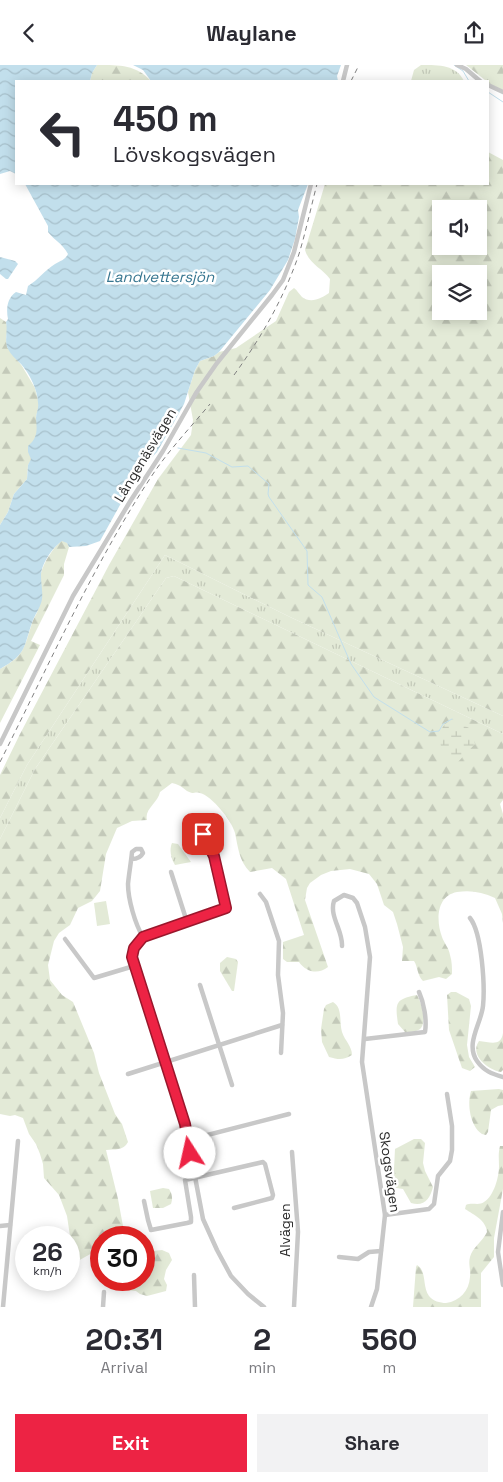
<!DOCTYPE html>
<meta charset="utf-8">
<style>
body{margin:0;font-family:"Space Grotesk",sans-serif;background:#f2f2f3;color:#2b2b33;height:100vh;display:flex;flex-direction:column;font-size:19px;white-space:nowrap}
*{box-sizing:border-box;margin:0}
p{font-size:16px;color:#7c7c81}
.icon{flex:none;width:28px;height:28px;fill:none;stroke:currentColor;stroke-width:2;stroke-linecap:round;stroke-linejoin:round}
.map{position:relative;height:1242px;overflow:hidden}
.side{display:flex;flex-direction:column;background:#fff;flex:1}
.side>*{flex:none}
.hud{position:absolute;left:15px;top:15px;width:474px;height:105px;border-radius:0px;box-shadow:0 2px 12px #0003;background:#fff;color:#2b2b33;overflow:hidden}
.buttons{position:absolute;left:432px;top:135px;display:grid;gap:10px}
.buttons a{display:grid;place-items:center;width:55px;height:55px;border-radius:0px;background:#fff;box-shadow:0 2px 12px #0003;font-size:25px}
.speed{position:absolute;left:15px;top:1161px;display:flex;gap:10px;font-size:25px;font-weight:700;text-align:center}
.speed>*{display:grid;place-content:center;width:65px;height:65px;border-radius:50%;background:#fff;box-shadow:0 2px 12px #0003;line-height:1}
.speed small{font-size:12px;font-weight:400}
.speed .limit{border:8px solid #d22;background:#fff;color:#111}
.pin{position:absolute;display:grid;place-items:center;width:42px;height:42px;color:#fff;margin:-21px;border-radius:10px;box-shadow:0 2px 8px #0006}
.me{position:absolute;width:55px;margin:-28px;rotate:350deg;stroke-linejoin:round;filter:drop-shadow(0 0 4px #0008)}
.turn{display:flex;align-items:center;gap:18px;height:105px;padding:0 15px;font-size:22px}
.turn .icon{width:65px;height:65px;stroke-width:2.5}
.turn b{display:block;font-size:35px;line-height:42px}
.eta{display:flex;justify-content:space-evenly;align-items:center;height:85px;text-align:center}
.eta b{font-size:30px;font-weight:700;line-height:35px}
.action{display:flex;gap:10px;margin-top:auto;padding:10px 15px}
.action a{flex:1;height:58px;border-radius:0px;background:#ed2344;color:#fff;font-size:20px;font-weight:700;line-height:58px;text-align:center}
.action a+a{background:#f2f2f3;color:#2b2b33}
header{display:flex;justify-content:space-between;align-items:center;height:65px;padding:0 15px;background:#fff;font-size:22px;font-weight:700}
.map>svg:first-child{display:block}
</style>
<header><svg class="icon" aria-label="back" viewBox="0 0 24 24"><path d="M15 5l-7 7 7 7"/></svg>Waylane<svg class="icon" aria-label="share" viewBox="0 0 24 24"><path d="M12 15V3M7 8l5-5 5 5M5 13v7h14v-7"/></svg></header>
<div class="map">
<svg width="503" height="1242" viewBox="0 0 503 1242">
<defs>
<pattern id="grass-tufts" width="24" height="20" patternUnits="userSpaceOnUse" patternTransform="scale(1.25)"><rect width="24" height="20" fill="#e3ead7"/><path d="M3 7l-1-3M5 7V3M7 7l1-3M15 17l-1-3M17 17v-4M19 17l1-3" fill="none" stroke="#c3c9b9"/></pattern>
<pattern id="forest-firs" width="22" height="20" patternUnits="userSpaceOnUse" patternTransform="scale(1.25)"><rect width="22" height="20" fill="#e3ead7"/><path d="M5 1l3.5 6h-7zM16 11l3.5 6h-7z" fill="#c3c9b9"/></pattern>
<pattern id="wetland-marsh" width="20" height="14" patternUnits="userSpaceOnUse" patternTransform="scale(1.25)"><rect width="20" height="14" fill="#e3ead7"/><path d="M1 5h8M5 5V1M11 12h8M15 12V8" fill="none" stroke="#c3c9b9"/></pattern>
<pattern id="water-waves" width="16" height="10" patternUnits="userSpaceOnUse" patternTransform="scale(1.25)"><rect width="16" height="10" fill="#c2dfec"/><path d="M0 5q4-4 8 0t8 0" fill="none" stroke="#a7c0cb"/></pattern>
</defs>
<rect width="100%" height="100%" fill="#fff"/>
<g fill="url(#grass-tufts)">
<path d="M421,0C440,0 456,0 464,16H411L414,5Z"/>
<path d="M165,490L290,552L503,651V669L174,511L166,513L35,704L0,774V753L27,700Z"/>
<path d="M172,778L178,779L191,797L175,800C171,794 169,784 172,778Z"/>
</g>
<g fill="url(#forest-firs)" fill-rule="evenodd">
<path d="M97,0C121,0 136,0 151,16H90L92,8Z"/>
<path d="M466,0H503V25L490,19Z"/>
<path d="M488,87L503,95V651L290,552L165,490L27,700L0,753V710L20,669L109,500L158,414L191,370L193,355L188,327L195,305L200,296L214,291L219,287L236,283L276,256L289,227L294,223C297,225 299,229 302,232C311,239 322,233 329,228L330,214C322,203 309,199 305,185L325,119H488ZM441,144H479V181H441ZM441,209H479V246H441Z"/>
<path d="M0,253L6,257L8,265L6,272L7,282L22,301L35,323L39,339L36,352L38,360L37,369L32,394L28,400L27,414L14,429L8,447L0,460Z"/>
<path d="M62,475L67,478L69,482L64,499V510L31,576L40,580L0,658V604C25,590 24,583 32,558C34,552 39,546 39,540C41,531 39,516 41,508C44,497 53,483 62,475Z"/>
<path d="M174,511L503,669V735L500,739L503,749V858L502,849L495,833C482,827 471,825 457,827C436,831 436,856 442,872C444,878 449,883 450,890C452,896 452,903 452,909L446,914L439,912L423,916C417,910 418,902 414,896H402L403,882L397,859L393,847L384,840L377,819L369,809L350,804L331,806L321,810L310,818L307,823L305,835L328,902C318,910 306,907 299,897H287L283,894V877L304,870L286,814L272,803L250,807C239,796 238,782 235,768C232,756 212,731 200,728C197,727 194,728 192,728C184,726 183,720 172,718L160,727C158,738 144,744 147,755L132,756L117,763L106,789L100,826L92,836L78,843L70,860L59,868L54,876L48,900L50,915L62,930L73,937L94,988L99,1008L115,1049L122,1059L128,1077C123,1086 115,1084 106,1085L118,1134L125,1172H101V1183L69,1201L71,1178L67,1151L59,1130L44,1113L43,1099L40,1089L36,1079L29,1069L23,1053L15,1050L10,1051L0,1049V774L35,704L166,513Z"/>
<path d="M227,892L236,894L238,897L234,926H232L220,906V898Z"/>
<path d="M451,927H456L469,934L471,941L467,980L469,992L475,1002L470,1006L462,1003L449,965L447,930Z"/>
<path d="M417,930C421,937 427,955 421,963C418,967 410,967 405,967L398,959C395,938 395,934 417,930Z"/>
<path d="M333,937C343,943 339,957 342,967C345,976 352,981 352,990C344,995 339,995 329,992L322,977L321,964L324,944L326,940Z"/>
<path d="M503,968V1005L501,1007C488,1005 469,990 479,976C490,977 501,982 503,968Z"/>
<path d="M499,1024L503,1025V1040L498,1041L491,1045L488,1067L486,1070L482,1069C470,1061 467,1039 471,1026Z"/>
<path d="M414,1074H421L425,1078L423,1098L425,1106L433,1122C430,1134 424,1142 411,1138L403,1124C394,1123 388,1122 387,1112L394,1104L395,1084Z"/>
<path d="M500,1081H503V1124L494,1173V1192L481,1208V1242H413L416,1202L417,1200C427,1206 422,1221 429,1231C433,1236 440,1238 446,1238C460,1236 469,1226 470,1212C471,1205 468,1199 470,1192C472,1183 483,1176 487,1167C486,1155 474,1150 465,1144L466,1140C472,1137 479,1141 484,1137C494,1131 499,1112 499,1101C499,1094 498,1089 500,1081Z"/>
<path d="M163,1123L169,1124C172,1129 173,1133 171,1139L163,1143H153L150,1126Z"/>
<path d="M162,1185L169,1188L172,1195L166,1205L164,1214L167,1220L166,1226L147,1231L140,1229L136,1226L125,1225L116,1220L113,1215H144V1187Z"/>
</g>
<path fill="url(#wetland-marsh)" d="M452,654L469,663L475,679L457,698L442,688C440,671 436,664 452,654Z"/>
<path fill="#e3ead7" d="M106,836L110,859L97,861L94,838Z"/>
<g fill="url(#water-waves)">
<path d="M0,0H97L92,8L90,16H16V109L10,106L0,109Z"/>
<path d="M133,0H341L337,11L338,16H151L143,5Z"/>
<path d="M25,119H308L298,145L299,152L295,174L288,195L270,225L219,287L214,291L200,296L195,305L184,339L173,359L157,387L145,400L120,440L100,476L86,481L69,482L67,478L62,476C53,482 41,499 41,511C41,518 43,529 42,534C41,541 36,548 33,555C23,582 28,588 0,604V460L8,447L14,429L27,414L28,400L31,394L28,387V381C38,373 37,365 36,353C36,348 39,343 38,338C38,325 29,308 21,299C16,294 11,290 8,284C4,276 8,266 6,257L8,254C6,244 7,233 16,227L26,230L28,221C38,215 45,205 55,199C60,196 65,195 68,189C62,178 55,176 48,167V161Z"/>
<path d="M0,192L15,196L18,199L8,214H6L0,209Z"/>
</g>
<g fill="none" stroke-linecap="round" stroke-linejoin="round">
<g stroke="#c2dfec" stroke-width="1">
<path d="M454,0L463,6L469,16"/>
<path d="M488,27L503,37"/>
<path d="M178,383L206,388L232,402L248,401L269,419L268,429L269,432L307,486L308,520L322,532L351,599L374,632L430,667L439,666L443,659L452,654"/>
</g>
<g stroke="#c8c8c8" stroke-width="4.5">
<path d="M457,0L466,4L480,16"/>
<path d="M343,16L347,0"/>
<path d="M488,20L503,27"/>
<path d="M0,679L73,531L131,435L163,386L196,328L217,298L272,230L283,215L294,187L311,119"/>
<path d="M193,754L212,785L226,843L143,872L134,883L132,892L185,1059L203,1154L217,1185L231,1211L248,1229L264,1242"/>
<path d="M132,794C137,794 141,792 143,788L141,784H136L132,787C131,798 129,808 128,819C128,834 135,859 143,872"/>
<path d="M171,807L187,857"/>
<path d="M260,829L266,837L279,876L278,910L283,948L281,988"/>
<path d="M470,853C482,868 485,921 483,941C481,959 465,979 477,996C484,1006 492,1009 503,1012"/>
<path d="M65,874L94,913L134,901"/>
<path d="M342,881C343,866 329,851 334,836L344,830L353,833L357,838L365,862L370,892L362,997L385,1150L377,1224L371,1242"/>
<path d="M200,920L232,1020"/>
<path d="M365,974L425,967C427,955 424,938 419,927"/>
<path d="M128,1009L282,960"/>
<path d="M188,1075L289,1049"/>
<path d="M292,1087L298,1167L294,1242"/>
<path d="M144,1136L148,1155L151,1165L187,1158L191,1157V1152L185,1115L263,1097L265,1099L273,1130L272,1133L234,1143"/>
<path d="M503,1147L498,1187L503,1220"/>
<path d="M385,1150L429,1144L434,1139L438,1111L450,1096L452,1085V1061L447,1029"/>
<path d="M0,1161L10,1160"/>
<path d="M339,1192L358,1194L369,1187L381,1186"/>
<path d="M194,1210L195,1242"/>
<path d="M3,1242L18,1076"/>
<path d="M103,1242L104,1227"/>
</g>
<g stroke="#808080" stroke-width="1" stroke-dasharray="5 4" stroke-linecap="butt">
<path d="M351,16L359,0"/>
<path d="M234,310C261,273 284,233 299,189C306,166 311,142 317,119"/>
<path d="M0,697C48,602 92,502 151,412C168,386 190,363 210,339"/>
</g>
</g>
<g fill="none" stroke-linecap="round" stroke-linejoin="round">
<defs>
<path id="route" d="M190,1088L185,1059L132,892L134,883L143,872L226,843L214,791L203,769"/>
</defs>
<use href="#route" stroke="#9a172c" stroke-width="12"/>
<use href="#route" stroke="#ed2344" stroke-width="9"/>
</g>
<g text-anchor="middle" stroke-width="5" stroke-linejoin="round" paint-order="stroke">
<g font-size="14" fill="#2b2b2b" stroke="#fff">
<text transform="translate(145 390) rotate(-59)" y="5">Långenäsvägen</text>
<text transform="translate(390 1107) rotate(82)" y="5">Skogsvägen</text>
<text transform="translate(285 1165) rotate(-90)" y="5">Alvägen</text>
</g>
<g font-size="15" font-style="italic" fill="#377690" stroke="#fff">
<text x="160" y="217">Landvettersjön</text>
</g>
</g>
</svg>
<div class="buttons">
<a><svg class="icon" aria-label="sound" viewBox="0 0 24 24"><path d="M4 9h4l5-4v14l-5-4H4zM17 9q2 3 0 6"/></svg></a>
<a><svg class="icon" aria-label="layers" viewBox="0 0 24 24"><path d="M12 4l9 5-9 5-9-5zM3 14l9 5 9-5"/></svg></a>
</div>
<div class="speed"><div>26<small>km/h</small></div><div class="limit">30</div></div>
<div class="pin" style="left:203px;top:769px;background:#d93025"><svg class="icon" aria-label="arrive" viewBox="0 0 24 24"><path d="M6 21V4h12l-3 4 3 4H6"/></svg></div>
<svg class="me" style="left:190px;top:1088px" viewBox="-20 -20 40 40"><circle r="19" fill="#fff"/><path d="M0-13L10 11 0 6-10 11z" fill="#ed2344"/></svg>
<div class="hud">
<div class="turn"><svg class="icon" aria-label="left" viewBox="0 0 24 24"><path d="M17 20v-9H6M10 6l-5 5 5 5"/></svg><div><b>450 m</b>Lövskogsvägen</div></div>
</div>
</div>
<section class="side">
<div class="eta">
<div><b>20:31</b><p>Arrival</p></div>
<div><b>2</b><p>min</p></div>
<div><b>560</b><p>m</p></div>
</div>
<div class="action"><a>Exit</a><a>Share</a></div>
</section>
